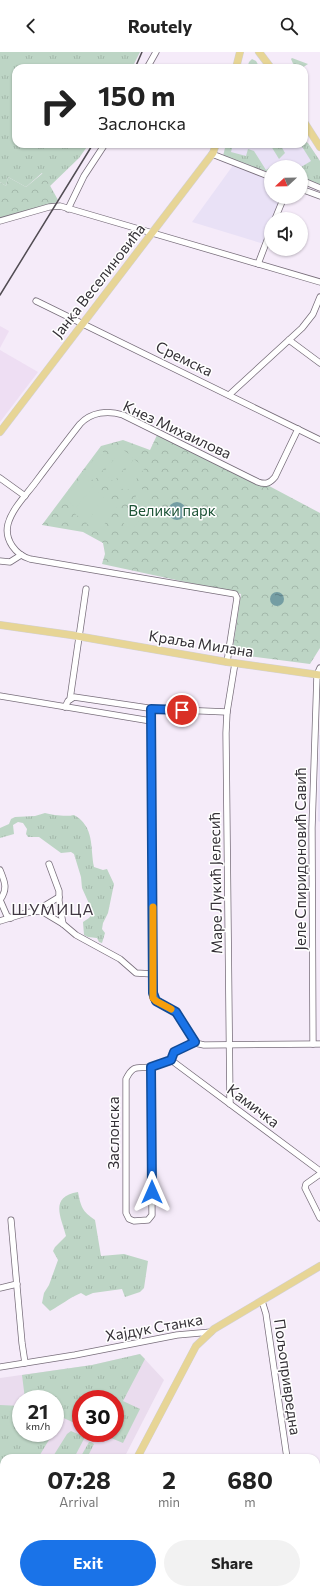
<!DOCTYPE html>
<meta charset="utf-8">
<style>
body{margin:0;font-family:Commissioner,sans-serif;background:#f2f2f2;color:#222;height:100vh;display:flex;flex-direction:column;font-size:15px;white-space:nowrap}
*{box-sizing:border-box;margin:0}
p{font-size:13px;color:#767676}
.icon{flex:none;width:22px;height:22px;fill:none;stroke:currentColor;stroke-width:2;stroke-linecap:round;stroke-linejoin:round}
.map{position:relative;flex:1;overflow:hidden}
.drawer{position:absolute;left:0px;top:1402px;width:320px;height:140px;display:flex;flex-direction:column;background:#fff;border-radius:12px 12px 0 0;box-shadow:0 1px 3px #0004}
.drawer>*{flex:none}
.top-card{position:absolute;left:12px;top:12px;width:296px;height:84px;border-radius:12px;box-shadow:0 1px 3px #0004;background:#fff;color:#222;overflow:hidden}
.needle{width:26px;rotate:248deg}
.tools{position:absolute;left:264px;top:108px;display:grid;gap:8px}
.tools a{display:grid;place-items:center;width:44px;height:44px;border-radius:50%;background:#fff;box-shadow:0 1px 3px #0004;font-size:20px}
.speed{position:absolute;left:12px;top:1338px;display:flex;gap:8px;font-size:20px;font-weight:700;text-align:center}
.speed>*{display:grid;place-content:center;width:52px;height:52px;border-radius:50%;background:#fff;box-shadow:0 1px 3px #0004;line-height:1}
.speed small{font-size:10px;font-weight:400}
.speed .limit{border:6px solid #d22;background:#fff;color:#111}
.pin{position:absolute;display:grid;place-items:center;width:34px;height:34px;color:#fff;margin:-17px;border:2px solid #fff;border-radius:50%;box-shadow:0 1px 4px #0007}
.me{position:absolute;width:44px;margin:-22px;rotate:0deg;stroke-linejoin:round;filter:drop-shadow(0 0 3px #0008)}
.turn{display:flex;align-items:center;gap:14px;height:84px;padding:0 20px;font-size:18px}
.turn .icon{width:52px;height:52px;stroke-width:2.5}
.turn b{display:block;font-size:28px;line-height:34px}
.eta{display:flex;justify-content:space-evenly;align-items:center;height:68px;text-align:center}
.eta b{font-size:24px;font-weight:700;line-height:28px}
.primary-button{display:flex;gap:8px;margin-top:auto;padding:8px 20px}
.primary-button a{flex:1;height:46px;border-radius:24px;background:#1a73e8;color:#fff;font-size:16px;font-weight:700;line-height:46px;text-align:center}
.primary-button a+a{background:#f2f2f2;color:#222}
header{display:flex;justify-content:space-between;align-items:center;height:52px;padding:0 20px;background:#fff;font-size:18px;font-weight:700}
.map>svg:first-child{display:block}
</style>
<header><svg class="icon" aria-label="back" viewBox="0 0 24 24"><path d="M15 5l-7 7 7 7"/></svg>Routely<svg class="icon" aria-label="search" viewBox="0 0 24 24"><circle cx="10" cy="10" r="6"/><path d="M15 15l6 6"/></svg></header>
<div class="map">
<svg width="320" height="1542" viewBox="0 0 320 1542">
<defs>
<pattern id="grass-tufts" width="24" height="20" patternUnits="userSpaceOnUse"><rect width="24" height="20" fill="#bdd5c5"/><path d="M3 7l-1-3M5 7V3M7 7l1-3M15 17l-1-3M17 17v-4M19 17l1-3" fill="none" stroke="#a3b7aa"/></pattern>
<pattern id="forest-crowns" width="20" height="18" patternUnits="userSpaceOnUse"><rect width="20" height="18" fill="#bdd5c5"/><path d="M2 6a3 3 0 1 1 6 0M12 15a3 3 0 1 1 6 0" fill="none" stroke="#a3b7aa"/></pattern>
<pattern id="water-ripples" width="26" height="14" patternUnits="userSpaceOnUse"><rect width="26" height="14" fill="#749da3"/><path d="M2 4q2-2 4 0t4 0M15 11q2-2 4 0t4 0" fill="none" stroke="#608086"/></pattern>
</defs>
<rect width="100%" height="100%" fill="#f5ebf9"/>
<path fill="#eadcee" fill-rule="evenodd" d="M140,1302L164,1328L124,1406H4V1515L0,1484V1326L92,1313ZM21,1347H55V1381H21ZM81,1347H115V1381H81Z"/>
<g fill="#eedef3">
<path d="M0,274L9,279L0,296Z"/>
<path d="M0,298L38,320L0,370Z"/>
<path d="M74,1538H131L138,1542H72Z"/>
</g>
<g fill="#e9e1f6">
<path d="M304,84L306,90L308,91L320,109V133L301,125V115H271V118L268,120L223,104L226,92H304Z"/>
<path d="M234,112L271,125V145H283L274,167H271V174L264,192L192,170Z"/>
<path d="M319,683H320V770L318,769Z"/>
</g>
<g fill="url(#grass-tufts)">
<path d="M0,0H140L132,16H16V92H89L79,106L50,134L42,121L26,135L8,125L6,134L0,130Z"/>
<path d="M252,7L256,9L260,16H247L249,10Z"/>
<path d="M306,90L308,91L320,109V133L301,125V115L311,109L301,93Z"/>
<path d="M226,92H233L231,100L246,104L248,97L254,99L266,118L271,115V118L268,120L223,104Z"/>
<path d="M274,92H280L285,101L279,107L271,94Z"/>
<path d="M45,761C52,763 67,765 74,763C95,775 90,795 94,815L103,818L107,817L114,832L108,861L103,871L102,877L105,881L102,891L99,890L97,886L88,885L84,883L83,870L89,866L92,862L91,856L82,836L81,825L74,802L71,800L61,801L39,785H28L26,782L27,777L23,771L18,770L13,773L14,782L0,786V776L9,772L11,767L15,765L35,764Z"/>
<path d="M78,1140C81,1155 82,1159 95,1168L101,1204L124,1202L148,1209L144,1236L140,1240L125,1245L122,1237L93,1241L86,1244L81,1241C69,1246 61,1253 50,1259L42,1251L44,1241L49,1233L58,1208L53,1199L55,1195L66,1184C61,1165 49,1145 78,1140Z"/>
<path d="M140,1302L145,1307L123,1349L140,1357L123,1391L99,1381H115V1347H81V1374L55,1362V1347H25L22,1323L92,1313Z"/>
<path d="M0,1353L21,1354V1381H49V1382L52,1383L38,1406H4V1443L0,1441Z"/>
<path d="M71,1379L85,1385L74,1406H52L67,1382Z"/>
<path d="M89,1390H91L94,1392L87,1406H80Z"/>
<path d="M267,1538H312L313,1542H265Z"/>
</g>
<g fill="url(#forest-crowns)">
<path d="M292,6L308,12L302,16H295L291,7Z"/>
<path d="M43,121L58,148L55,151L0,166V130L6,134L8,125L26,135Z"/>
<path d="M158,381L256,427L320,461V596L310,612L232,602L241,542L102,512L105,502L103,491L83,480L42,473L101,394L123,388L150,398Z"/>
</g>
<g fill="#bdd5c5">
<path d="M122,397L133,405L114,430L103,421Z"/>
<path d="M101,398L112,407L94,429L83,421Z"/>
<path d="M134,407L145,416L126,440L115,431Z"/>
<path d="M82,424L94,433L76,456L65,446Z"/>
<path d="M93,436L104,445L85,470L74,461Z"/>
<path d="M140,436L153,443L143,465L129,458Z"/>
<path d="M105,446L117,455L98,481L86,471Z"/>
<path d="M129,461L139,469L132,478L122,470Z"/>
</g>
<g fill="url(#water-ripples)">
<circle cx="177" cy="459" r="9"/>
<circle cx="277" cy="547" r="7"/>
</g>
<g fill="none" stroke-linecap="round" stroke-linejoin="round">
<defs>
<g id="minor">
<path d="M147,16L156,0"/>
<path d="M212,102L271,125"/>
<path d="M301,128L320,136"/>
<path d="M301,137L320,144"/>
<path d="M68,157L84,124L105,92"/>
<path d="M275,167L284,145"/>
<path d="M0,169L49,155L60,154L320,230"/>
<path d="M258,212L271,178"/>
<path d="M36,249L320,388"/>
<path d="M289,288L320,311"/>
<path d="M229,343L302,276L313,262L320,245"/>
<path d="M0,426L25,444"/>
<path d="M0,509L10,510L21,503"/>
<path d="M227,610L237,546L235,542L30,507C16,503 4,488 8,472C12,457 26,443 35,431C50,411 65,391 80,372C91,360 108,358 123,363L258,430C266,433 270,431 275,425L298,377"/>
<path d="M0,644L151,669"/>
<path d="M70,647L86,537"/>
<path d="M65,655L68,649L74,645L155,657L227,660"/>
<path d="M151,657L153,946L155,949L176,961L182,968L195,991"/>
<path d="M49,812L59,839V849L63,872"/>
<path d="M0,818C5,830 8,837 0,848"/>
<path d="M0,848L7,864L11,866"/>
<path d="M36,859L59,845"/>
<path d="M0,869L26,861L36,859L43,860L63,872L76,883L120,907L136,921L153,922"/>
<path d="M313,992L312,776L317,623L320,616"/>
<path d="M171,1008L320,1119"/>
<path d="M171,1008L174,1000L195,991L204,993L320,992"/>
<path d="M151,1015L152,1163L148,1168L134,1169L129,1167L126,1161V1027C134,1011 138,1017 153,1015C159,1014 165,1010 171,1008"/>
<path d="M230,1052L226,681L227,660L235,611"/>
<path d="M320,1122L306,1132L305,1136L320,1166"/>
<path d="M11,1168L22,1291L25,1311"/>
<path d="M0,1236L17,1232"/>
<path d="M262,1249L266,1262L287,1406"/>
<path d="M0,1315L75,1303L177,1283L211,1280"/>
<path d="M313,1538L314,1542"/>
</g>
<g id="major">
<path d="M259,0L271,16"/>
<path d="M236,16L240,0"/>
<path d="M304,70L320,95"/>
<path d="M0,380L213,101L216,92"/>
<path d="M0,573L71,583L227,610L320,623"/>
<path d="M137,1406L196,1294L214,1277L320,1214"/>
<path d="M66,1542L68,1538"/>
</g>
</defs>
<use href="#minor" stroke="#786e7b" stroke-width="7"/>
<use href="#major" stroke="#d2d1d3" stroke-width="8"/>
<use href="#minor" stroke="#fff" stroke-width="5.5"/>
<use href="#major" stroke="#e7d596" stroke-width="7"/>
<g stroke="#514c53" stroke-width="1.5">
<path d="M135,16L142,0"/>
<path d="M0,243L93,92"/>
</g>
</g>
<g fill="none" stroke-linecap="round" stroke-linejoin="round">
<defs>
<path id="route" d="M152,1140L151,1015L171,1008L174,1000L195,990L176,960L156,949L153,941L151,657L182,658"/>
</defs>
<use href="#route" stroke="#114b97" stroke-width="10"/>
<use href="#route" stroke="#1a73e8" stroke-width="7"/>
<path stroke="#f59e0b" stroke-width="7" d="M153,855V946L156,949L171,957"/>
</g>
<g text-anchor="middle" stroke-width="3" stroke-linejoin="round" paint-order="stroke">
<g font-size="15" fill="#343036" stroke="#fff">
<text transform="translate(99 229) rotate(-52)" y="5">Јанка Веселиновића</text>
<text transform="translate(184 307) rotate(26)" y="5">Сремска</text>
<text transform="translate(177 378) rotate(25)" y="5">Кнез Михаилова</text>
<text transform="translate(201 592) rotate(9)" y="5">Краља Милана</text>
<text transform="translate(301 807) rotate(-90)" y="5">Јеле Спиридоновић Савић</text>
<text transform="translate(216 831) rotate(-91)" y="5">Маре Лукић Јелесић</text>
<text transform="translate(253 1054) rotate(37)" y="5">Камичка</text>
<text transform="translate(114 1081) rotate(-90)" y="5">Заслонска</text>
<text transform="translate(154 1276) rotate(-10)" y="5">Хајдук Станка</text>
<text transform="translate(287 1325) rotate(82)" y="5">Пољопривредна</text>
</g>
<g font-size="15" fill="#1e5437" stroke="#fff">
<text x="172" y="464">Велики парк</text>
</g>
<g font-size="16" letter-spacing="1" fill="#413843" stroke="#fff">
<text x="53" y="863">ШУМИЦА</text>
</g>
</g>
</svg>
<div class="tools">
<a><svg class="needle" viewBox="-14 -14 28 28"><path d="M0-13l5 13h-10z" fill="#e53935"/><path d="M0 13l5-13h-10z" fill="#767676"/></svg></a>
<a><svg class="icon" aria-label="sound" viewBox="0 0 24 24"><path d="M4 9h4l5-4v14l-5-4H4zM17 9q2 3 0 6"/></svg></a>
</div>
<div class="speed"><div>21<small>km/h</small></div><div class="limit">30</div></div>
<div class="pin" style="left:182px;top:658px;background:#d93025"><svg class="icon" aria-label="arrive" viewBox="0 0 24 24"><path d="M6 21V4h12l-3 4 3 4H6"/></svg></div>
<svg class="me" style="left:152px;top:1140px" viewBox="-20 -20 40 40"><path d="M0-17L14 15 0 8-14 15z" fill="#1a73e8" stroke="#fff" stroke-width="4"/></svg>
<div class="top-card">
<div class="turn"><svg class="icon" aria-label="right" viewBox="0 0 24 24"><path d="M7 20v-9h11M14 6l5 5-5 5"/></svg><div><b>150 m</b>Заслонска</div></div>
</div>
<section class="drawer">
<div class="eta">
<div><b>07:28</b><p>Arrival</p></div>
<div><b>2</b><p>min</p></div>
<div><b>680</b><p>m</p></div>
</div>
<div class="primary-button"><a>Exit</a><a>Share</a></div>
</section>
</div>
